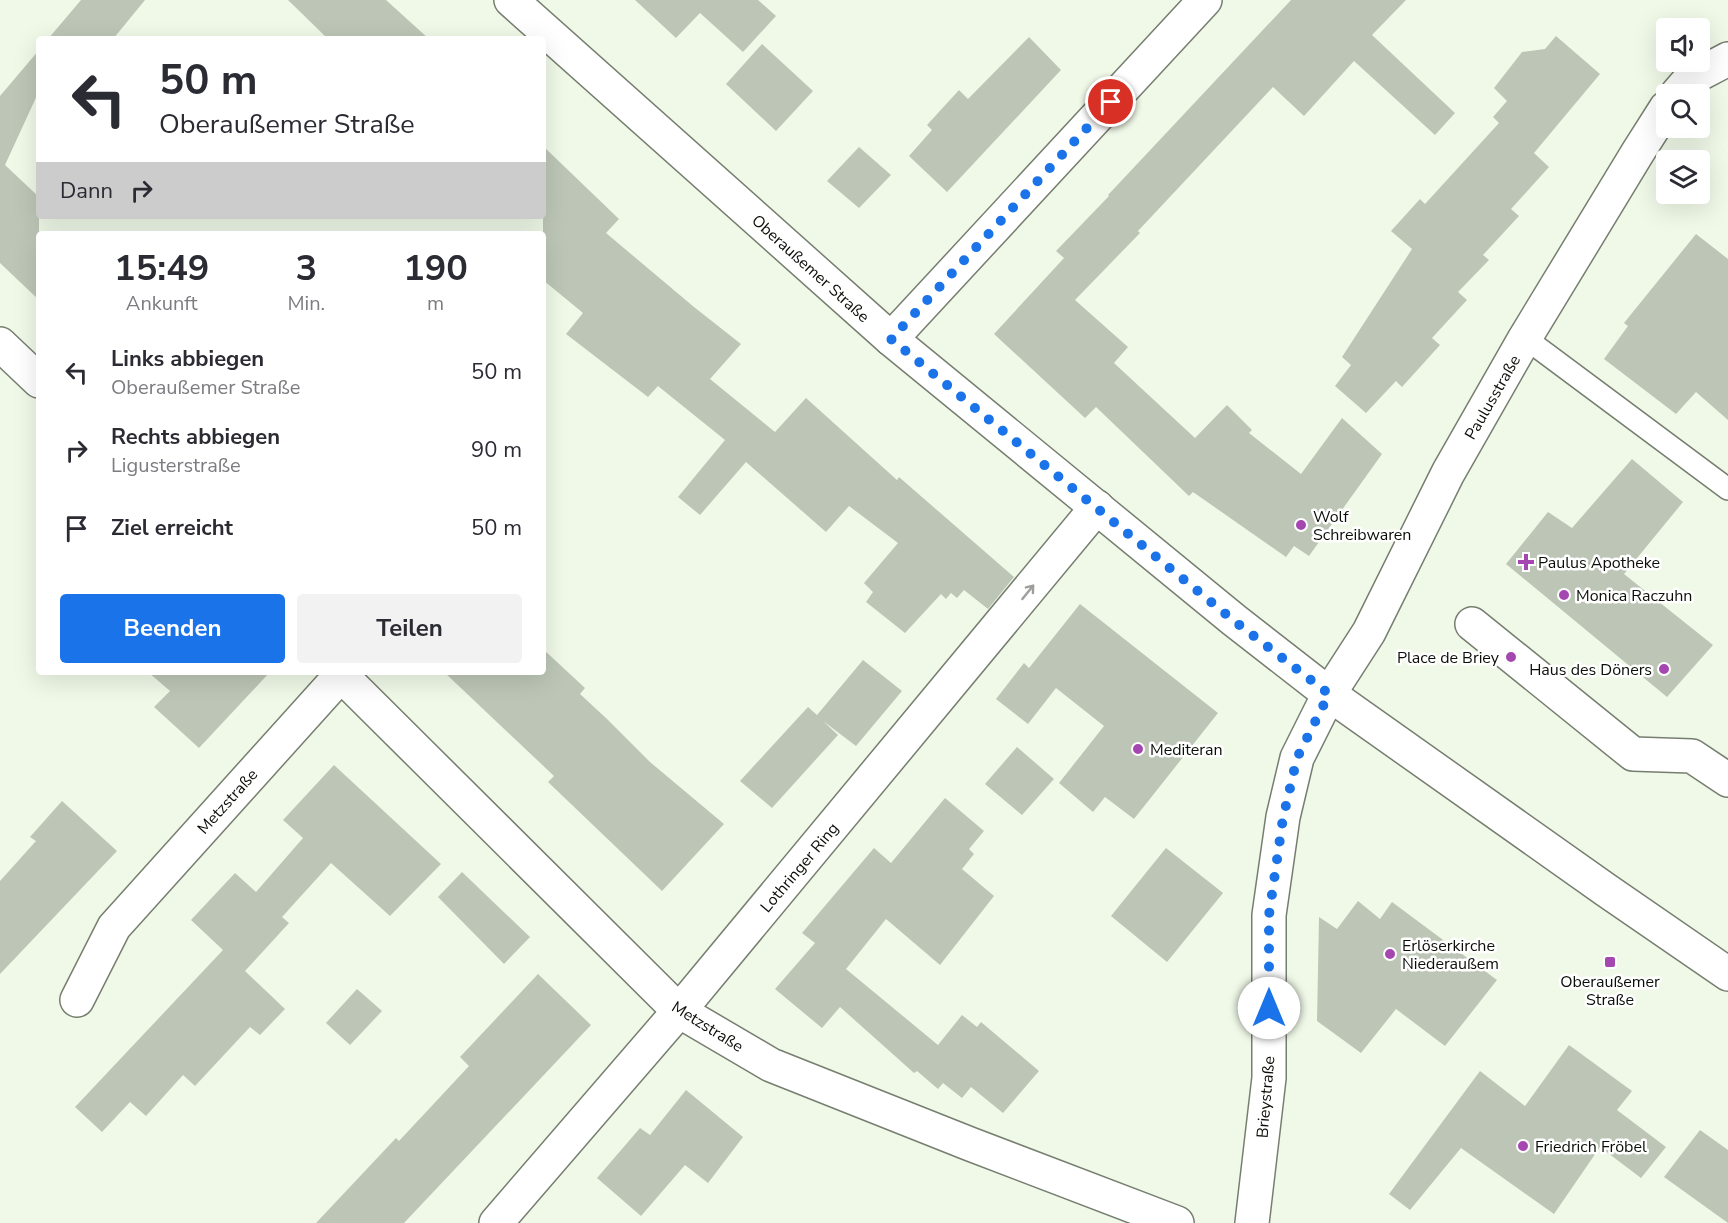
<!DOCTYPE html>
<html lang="de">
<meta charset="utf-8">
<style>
body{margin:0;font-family:"Nunito Sans",sans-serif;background:#f2f2f3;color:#2b2b33;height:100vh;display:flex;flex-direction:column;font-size:22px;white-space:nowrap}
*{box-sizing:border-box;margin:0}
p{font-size:20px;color:#7c7c81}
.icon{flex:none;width:33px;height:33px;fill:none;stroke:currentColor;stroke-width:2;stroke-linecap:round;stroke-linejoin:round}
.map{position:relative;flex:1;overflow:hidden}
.details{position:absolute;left:36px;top:231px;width:510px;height:444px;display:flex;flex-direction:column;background:#fff;border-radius:6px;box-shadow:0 6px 24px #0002}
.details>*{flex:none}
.top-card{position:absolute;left:36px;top:36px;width:510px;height:183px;border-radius:6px;box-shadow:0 6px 24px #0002;background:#fff;color:#2b2b33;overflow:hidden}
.fabs{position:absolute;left:1656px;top:18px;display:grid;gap:12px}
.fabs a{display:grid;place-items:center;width:54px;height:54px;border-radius:6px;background:#fff;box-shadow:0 6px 24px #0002;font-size:30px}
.pin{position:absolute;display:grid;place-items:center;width:51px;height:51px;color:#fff;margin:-26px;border:3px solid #fff;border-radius:50%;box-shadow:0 2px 6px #0007}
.me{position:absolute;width:66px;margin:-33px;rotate:0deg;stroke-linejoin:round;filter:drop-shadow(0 0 4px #0008)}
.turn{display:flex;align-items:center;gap:21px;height:126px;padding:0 24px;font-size:27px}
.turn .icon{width:78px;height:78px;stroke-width:2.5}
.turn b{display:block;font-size:42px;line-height:51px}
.then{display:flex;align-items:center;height:57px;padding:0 24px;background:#0003;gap:12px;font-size:22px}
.eta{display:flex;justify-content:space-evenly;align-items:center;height:102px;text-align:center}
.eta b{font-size:36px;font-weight:700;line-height:42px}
.cta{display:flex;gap:12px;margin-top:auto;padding:12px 24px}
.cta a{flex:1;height:69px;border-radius:6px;background:#1a73e8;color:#fff;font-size:24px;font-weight:700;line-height:69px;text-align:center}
.cta a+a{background:#f2f2f3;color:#2b2b33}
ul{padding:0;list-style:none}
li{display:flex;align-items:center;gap:18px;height:78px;padding:0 24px}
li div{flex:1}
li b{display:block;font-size:22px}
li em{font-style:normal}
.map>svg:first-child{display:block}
</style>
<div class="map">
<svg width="1728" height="1223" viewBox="0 0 1728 1223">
<rect width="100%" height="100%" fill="#f0f9e8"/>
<g fill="#bdc6b6">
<path d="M81,0H145L113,39H48Z"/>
<path d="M288,0H386L429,39H328Z"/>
<path d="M635,0H758L776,16L743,52L700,13L676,38Z"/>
<path d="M1291,0H1406L1372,35L1455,113L1435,135L1354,61L1304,116L1273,87L1138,231L1140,233L1075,300L1128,347L1114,363L1195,438L1227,405L1252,430L1249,433L1301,474L1342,418L1382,454L1309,556L1294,546L1286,557L1193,492L1189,496L1096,407L1085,418L994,334L1064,258L1056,251L1109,196L1108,195Z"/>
<path d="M1556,36L1600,74L1534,153L1549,167L1511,209L1519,216L1483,255L1489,260L1458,292L1467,300L1432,338L1440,345L1402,387L1396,381L1366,413L1335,386L1351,365L1342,357L1412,249L1391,231L1420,199L1425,204L1499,123L1493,117L1507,101L1494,88L1522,52L1545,49Z"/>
<path d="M1029,37L1061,70L947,192L909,156L932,130L927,125L959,90L968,99Z"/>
<path d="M762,44L813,91L776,131L726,84Z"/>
<path d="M39,50V91L5,165L39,197V300L0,263V96Z"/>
<path d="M543,146L619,219L606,233L694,307L741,344L710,379L775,432L806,398L897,480L899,477L1014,577L988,609L964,590L957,598L951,593L946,599L941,594L905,633L866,602L873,592L864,583L898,543L849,506L826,532L746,462L700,515L678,497L725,440L658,386L648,397L566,334L583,313L543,280Z"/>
<path d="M859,147L891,175L859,208L827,181Z"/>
<path d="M1696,234L1728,259V420L1696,392L1676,414L1604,359L1628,326L1624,323Z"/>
<path d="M1632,459L1683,502L1624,574L1713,645L1667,697L1506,564L1548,512L1572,528Z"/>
<path d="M1080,604L1218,713L1134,819L1105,797L1093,812L1059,783L1104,726L1056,688L1028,724L996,699L1024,663L1029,668Z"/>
<path d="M543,649L585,688L580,694L607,719L650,762L724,824L662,891L548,782L554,776L444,672H543Z"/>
<path d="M863,660L902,691L856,746L823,721L838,735L772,808L740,781L808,707L817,715Z"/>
<path d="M148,672H270L199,748L154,707L170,691Z"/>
<path d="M1017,747L1054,779L1022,815L985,784Z"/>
<path d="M334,765L441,864L390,916L331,863L282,917L289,923L245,971L285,1009L260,1035L250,1027L195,1086L183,1075L146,1116L130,1102L102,1132L75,1107L223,950L191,920L235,873L256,892L303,838L283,820Z"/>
<path d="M945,798L984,831L969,849L974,854L962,869L994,896L940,965L886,919L846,969L938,1045L962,1015L977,1027L981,1022L1039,1071L1003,1113L971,1087L962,1098L943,1083L938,1089L917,1071L914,1073L840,1007L822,1028L775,989L815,943L802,933L874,848L891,863Z"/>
<path d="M62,801L117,851L0,974V881L36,841L30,837Z"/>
<path d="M1166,848L1223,893L1167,962L1111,916Z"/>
<path d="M462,872L530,937L504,964L438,897Z"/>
<path d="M1358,901L1380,919L1392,902L1497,980L1445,1046L1396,1009L1361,1053L1317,1021L1319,917L1337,929Z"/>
<path d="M538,974L591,1025L404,1223H316L396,1138L399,1141L469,1066L460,1057Z"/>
<path d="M357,989L382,1011L350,1045L326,1023Z"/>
<path d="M1569,1045L1632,1091L1617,1110L1666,1147L1641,1178L1600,1147L1554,1214L1461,1148L1410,1210L1389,1194L1480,1071L1525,1106Z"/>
<path d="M686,1090L743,1137L708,1183L685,1165L641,1216L597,1178L640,1128L650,1135Z"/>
<path d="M1700,1130L1728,1150V1223L1664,1177Z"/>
</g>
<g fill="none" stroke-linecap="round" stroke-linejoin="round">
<defs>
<path id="lane" d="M1525,338L1728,489"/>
<g id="street">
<path d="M1677,94L1690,79L1728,59"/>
<path d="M891,339L1205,0"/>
<path d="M0,344L39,381"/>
<path d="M1472,624L1633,754L1692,756L1728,780"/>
<path d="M338,672L679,1011L771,1065L970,1144L1177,1223"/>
<path d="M77,1000L114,927L341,675"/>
<path d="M496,1223L679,1011L1097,507"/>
<path d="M1252,1223L1269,1078V915L1283,817L1297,758L1329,694L1369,632L1448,473L1525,338L1638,152L1666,108"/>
</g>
<path id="secondary" d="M511,0L891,339L1234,620L1329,694L1606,890L1728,974"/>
</defs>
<use href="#lane" stroke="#767e6f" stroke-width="24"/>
<use href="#street" stroke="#767e6f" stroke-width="36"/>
<use href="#secondary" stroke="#767e6f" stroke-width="36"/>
<use href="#lane" stroke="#fff" stroke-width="21"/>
<use href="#street" stroke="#fff" stroke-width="33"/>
<use href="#secondary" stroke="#fff" stroke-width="33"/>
</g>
<defs><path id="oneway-shaft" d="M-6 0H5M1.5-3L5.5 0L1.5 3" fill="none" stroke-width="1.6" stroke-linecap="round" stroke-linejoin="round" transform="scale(1.5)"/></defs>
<use stroke="#9d9f9c" href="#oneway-shaft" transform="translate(1028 592) rotate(-51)"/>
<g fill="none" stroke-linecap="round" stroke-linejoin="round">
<path stroke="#1a73e8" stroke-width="10" stroke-dasharray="0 18" d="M1111,102L891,339L1233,620L1329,694L1297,758L1283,818L1269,915V1008"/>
</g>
<g fill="#a447b0" stroke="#fff" stroke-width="2">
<circle cx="1301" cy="525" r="6"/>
<path d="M1523 553h6v6h6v6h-6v6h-6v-6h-6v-6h6z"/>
<circle cx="1564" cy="595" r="6"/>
<circle cx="1511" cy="657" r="6"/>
<circle cx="1664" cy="669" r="6"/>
<circle cx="1138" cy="749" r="6"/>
<circle cx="1390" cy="954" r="6"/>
<rect x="1604" y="956" width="12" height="12" rx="3"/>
<circle cx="1523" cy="1146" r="6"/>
</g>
<g text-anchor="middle" stroke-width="5" stroke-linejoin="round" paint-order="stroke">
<g font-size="16" fill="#0b0e08" stroke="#fff">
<text transform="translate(811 268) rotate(42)" y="6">Oberaußemer Straße</text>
<text transform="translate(1492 397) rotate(-60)" y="6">Paulusstraße</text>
<text transform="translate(227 801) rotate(-48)" y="6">Metzstraße</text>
<text transform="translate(799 867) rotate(-50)" y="6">Lothringer Ring</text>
<text transform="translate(708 1026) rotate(32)" y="6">Metzstraße</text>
<text transform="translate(1265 1097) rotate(-85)" y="6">Brieystraße</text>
</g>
<g font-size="16" fill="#0b0e08" stroke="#fff" text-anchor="start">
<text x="1313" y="522">Wolf<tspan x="1313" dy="18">Schreibwaren</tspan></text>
<text x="1538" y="568">Paulus Apotheke</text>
<text x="1576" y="601">Monica Raczuhn</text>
<text x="1499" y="663" text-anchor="end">Place de Briey</text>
<text x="1652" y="675" text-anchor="end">Haus des Döners</text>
<text x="1150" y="755">Mediteran</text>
<text x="1402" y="951">Erlöserkirche<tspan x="1402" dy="18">Niederaußem</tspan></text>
<text x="1610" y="987" text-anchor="middle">Oberaußemer<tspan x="1610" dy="18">Straße</tspan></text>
<text x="1535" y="1152">Friedrich Fröbel</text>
</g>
</g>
</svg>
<div class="fabs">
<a><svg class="icon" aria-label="sound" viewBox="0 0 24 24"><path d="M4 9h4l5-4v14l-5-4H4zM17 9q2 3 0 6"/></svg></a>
<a><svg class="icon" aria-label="search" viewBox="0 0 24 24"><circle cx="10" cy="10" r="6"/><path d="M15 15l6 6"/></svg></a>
<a><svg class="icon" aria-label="layers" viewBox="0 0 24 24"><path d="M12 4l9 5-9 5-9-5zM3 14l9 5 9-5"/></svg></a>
</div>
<div class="pin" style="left:1111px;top:102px;background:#d93025"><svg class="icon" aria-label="arrive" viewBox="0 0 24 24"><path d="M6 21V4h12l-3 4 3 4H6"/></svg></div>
<svg class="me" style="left:1269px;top:1008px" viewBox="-20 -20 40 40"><circle r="19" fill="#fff"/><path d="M0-13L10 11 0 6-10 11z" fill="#1a73e8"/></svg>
<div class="top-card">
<div class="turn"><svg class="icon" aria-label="left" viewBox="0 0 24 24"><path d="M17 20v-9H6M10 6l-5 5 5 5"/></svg><div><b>50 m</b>Oberaußemer Straße</div></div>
<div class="then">Dann<svg class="icon" aria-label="right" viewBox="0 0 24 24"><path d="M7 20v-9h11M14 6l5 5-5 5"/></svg></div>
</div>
<section class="details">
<div class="eta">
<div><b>15:49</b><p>Ankunft</p></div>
<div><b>3</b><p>Min.</p></div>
<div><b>190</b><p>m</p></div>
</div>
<ul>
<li><svg class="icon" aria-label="left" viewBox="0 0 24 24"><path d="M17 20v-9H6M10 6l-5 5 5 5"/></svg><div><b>Links abbiegen</b><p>Oberaußemer Straße</p></div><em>50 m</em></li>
<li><svg class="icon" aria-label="right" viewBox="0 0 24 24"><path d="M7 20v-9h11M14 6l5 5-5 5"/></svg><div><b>Rechts abbiegen</b><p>Ligusterstraße</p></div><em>90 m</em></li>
<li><svg class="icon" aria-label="arrive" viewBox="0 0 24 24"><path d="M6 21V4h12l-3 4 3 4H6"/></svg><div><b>Ziel erreicht</b></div><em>50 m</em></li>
</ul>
<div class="cta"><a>Beenden</a><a>Teilen</a></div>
</section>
</div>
